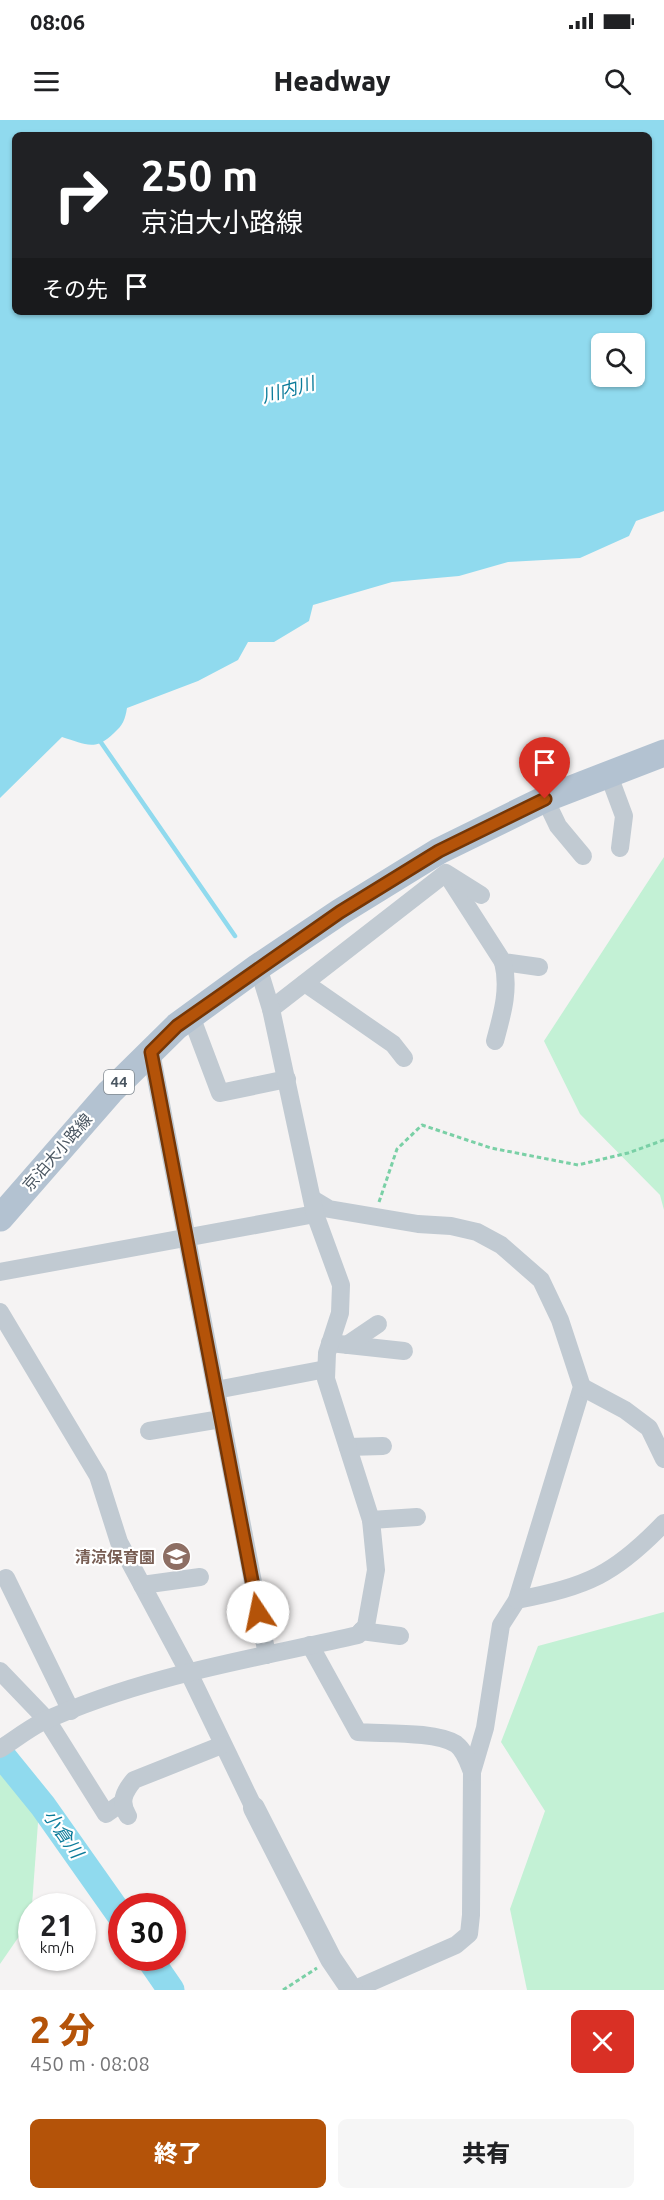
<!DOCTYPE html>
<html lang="ja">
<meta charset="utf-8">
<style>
body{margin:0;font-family:Ubuntu,"Noto Sans JP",sans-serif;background:#f6f6f6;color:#202124;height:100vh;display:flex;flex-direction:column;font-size:22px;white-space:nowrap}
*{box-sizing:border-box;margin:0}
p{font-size:20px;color:#757577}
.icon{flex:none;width:33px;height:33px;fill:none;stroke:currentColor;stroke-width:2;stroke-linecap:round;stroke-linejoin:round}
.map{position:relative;height:1870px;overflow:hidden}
.side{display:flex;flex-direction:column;background:#fff;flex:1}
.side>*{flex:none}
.hud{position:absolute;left:12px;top:12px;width:640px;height:183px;border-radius:9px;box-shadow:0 2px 4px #0004;background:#202124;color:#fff;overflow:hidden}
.controls{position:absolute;left:591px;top:213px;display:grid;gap:12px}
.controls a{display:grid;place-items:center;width:54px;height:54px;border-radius:9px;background:#fff;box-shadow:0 2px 4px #0004;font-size:30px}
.speed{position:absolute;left:18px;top:1773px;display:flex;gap:12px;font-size:30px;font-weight:700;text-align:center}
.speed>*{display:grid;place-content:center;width:78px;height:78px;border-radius:50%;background:#fff;box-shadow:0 2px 4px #0004;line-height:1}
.speed small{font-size:15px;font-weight:400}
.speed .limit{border:9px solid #d22;background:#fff;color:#111}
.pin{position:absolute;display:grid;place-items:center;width:51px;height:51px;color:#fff;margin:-62px -26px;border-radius:50% 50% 50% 0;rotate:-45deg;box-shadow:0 0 6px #0007}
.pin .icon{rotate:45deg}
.me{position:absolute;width:66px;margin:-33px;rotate:349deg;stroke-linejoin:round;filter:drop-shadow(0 0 4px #0008)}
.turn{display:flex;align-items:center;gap:21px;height:126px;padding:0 30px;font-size:27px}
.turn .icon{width:78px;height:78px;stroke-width:2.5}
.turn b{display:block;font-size:42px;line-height:51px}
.then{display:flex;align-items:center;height:57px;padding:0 30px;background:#0003;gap:12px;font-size:22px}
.round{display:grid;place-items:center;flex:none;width:63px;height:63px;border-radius:9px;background:#f6f6f6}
.headline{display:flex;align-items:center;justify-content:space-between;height:102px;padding:0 30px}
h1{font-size:36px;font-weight:800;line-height:45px;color:#b45309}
.primary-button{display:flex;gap:12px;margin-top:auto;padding:12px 30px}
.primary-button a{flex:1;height:69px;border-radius:9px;background:#b45309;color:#fff;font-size:24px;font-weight:800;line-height:69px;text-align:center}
.primary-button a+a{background:#f6f6f6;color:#202124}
.status{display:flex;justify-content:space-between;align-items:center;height:42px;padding:0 30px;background:#fff;direction:ltr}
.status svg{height:16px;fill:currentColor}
header{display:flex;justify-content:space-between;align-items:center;height:78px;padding:0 30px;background:#fff;font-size:27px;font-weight:800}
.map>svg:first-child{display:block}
</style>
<div class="status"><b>08:06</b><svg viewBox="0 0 49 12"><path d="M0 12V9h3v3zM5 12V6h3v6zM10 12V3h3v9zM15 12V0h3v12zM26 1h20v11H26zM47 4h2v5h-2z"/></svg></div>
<header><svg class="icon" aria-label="menu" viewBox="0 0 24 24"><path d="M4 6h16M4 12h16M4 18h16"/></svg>Headway<svg class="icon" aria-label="search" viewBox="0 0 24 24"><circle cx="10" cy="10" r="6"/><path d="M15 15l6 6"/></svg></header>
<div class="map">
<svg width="664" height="1870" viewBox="0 0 664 1870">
<rect width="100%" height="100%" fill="#f5f3f3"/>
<g fill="#c3f1d5">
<path d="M664,737V1090L660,1075L580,994L544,921Z"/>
<path d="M664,1492V1870H527L510,1789L545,1691L501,1622L538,1526Z"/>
<path d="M0,1633L40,1675L31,1799L0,1844Z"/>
</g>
<path fill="#90daee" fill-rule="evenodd" d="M0,0H664V391L636,401L629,416L580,438L508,442L459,456L392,462L313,485L309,501L274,522H248L238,540L198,561L127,588C125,600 123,605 114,613C95,632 85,624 62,617L0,678ZM15,15H650V192H15ZM602,224H634V256H602Z"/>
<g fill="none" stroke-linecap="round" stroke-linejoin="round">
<path stroke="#90daee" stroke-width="4.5" d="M100,621L235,816"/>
<g stroke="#90daee" stroke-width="27">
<path d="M0,1633L43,1686L122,1798"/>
<path d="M149,1838L171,1870"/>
</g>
<g stroke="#7ad0a6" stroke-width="3" stroke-dasharray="4.5 3" stroke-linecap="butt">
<path d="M379,1082L397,1029L422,1005L491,1028L578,1045L628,1033L664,1020"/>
<path d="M283,1870L317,1848"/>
</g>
<g stroke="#c1cad2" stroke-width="18">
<path d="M608,653L624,696L620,728"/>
<path d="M545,679L558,706L583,736"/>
<path d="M451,761L503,842L539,847"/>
<path d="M305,863L393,924L404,938"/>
<path d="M271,889L446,753L481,775"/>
<path d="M191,896L220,973L287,959"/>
<path d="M495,921C502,895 510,869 503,842"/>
<path d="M151,932L267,1535"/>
<path d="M314,1080L329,1089L418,1104L451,1106L477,1112L501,1125L541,1160L560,1200L582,1267L517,1480L501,1505L485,1608L472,1652L471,1795L469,1814L456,1825L353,1870"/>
<path d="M0,1152L315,1094"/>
<path d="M0,1192L98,1356L119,1422L188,1551L254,1688"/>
<path d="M330,1223L404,1231"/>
<path d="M347,1225L378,1204"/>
<path d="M582,1267L625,1290L649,1308L664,1339"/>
<path d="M216,1270L326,1249"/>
<path d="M149,1311L221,1299"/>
<path d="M348,1327L383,1326"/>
<path d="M371,1400L417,1397"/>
<path d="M6,1458L71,1591"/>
<path d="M142,1465L200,1457"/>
<path d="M517,1480C588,1466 614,1455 664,1403"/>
<path d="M361,1511L400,1516"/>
<path d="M310,1525L358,1612C383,1614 435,1611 456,1624C465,1631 468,1642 472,1652"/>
<path d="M0,1551L47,1600L106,1694L123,1682"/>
<path d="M0,1629C14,1620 28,1609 42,1602C142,1556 252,1539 358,1515L366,1506L376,1450L371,1400L326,1259L327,1233L340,1193L341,1165L315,1094L271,889L258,847"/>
<path d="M128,1696C119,1682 124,1672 134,1660L222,1625"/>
</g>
<path stroke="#c1cad2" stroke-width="22" d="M254,1688L331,1839L352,1870"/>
<path stroke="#b3c2d1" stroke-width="27" d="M0,1098L110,972L177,906L258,847L340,792L439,731L545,679L664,633"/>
</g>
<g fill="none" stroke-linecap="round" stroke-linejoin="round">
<defs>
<path id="route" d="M258,1492L151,932L177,906L340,792L439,731L545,679"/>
</defs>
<use href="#route" stroke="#753606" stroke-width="15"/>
<use href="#route" stroke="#b45309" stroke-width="10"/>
</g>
<defs>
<symbol id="school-disc" viewBox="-11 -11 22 22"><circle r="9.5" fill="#8d6e63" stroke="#fff"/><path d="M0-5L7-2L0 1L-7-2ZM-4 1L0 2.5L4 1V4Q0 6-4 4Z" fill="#fff"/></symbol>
</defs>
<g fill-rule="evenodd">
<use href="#school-disc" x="160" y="1420" width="33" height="33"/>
</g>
<g text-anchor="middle" stroke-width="4.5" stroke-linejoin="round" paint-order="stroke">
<rect fill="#fff" stroke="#808990" stroke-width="1.5" x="104" y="950" width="30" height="24" rx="4.5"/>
<g font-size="15" font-weight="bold" fill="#4a5661">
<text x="119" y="967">44</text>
</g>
<g font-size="16" fill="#4a5661" stroke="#fff">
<text transform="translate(57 1032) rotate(-49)" y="6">京泊大小路線</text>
</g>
<g font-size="16" font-weight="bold" fill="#785e54" stroke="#fff" text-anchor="end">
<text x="155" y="1443">清涼保育園</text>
</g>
<g font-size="18" font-style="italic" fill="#0c7c9b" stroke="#fff">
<text transform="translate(288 270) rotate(-15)" y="6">川内川</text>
<text transform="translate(63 1714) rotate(55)" y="6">小倉川</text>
</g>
</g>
</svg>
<div class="controls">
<a><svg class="icon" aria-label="search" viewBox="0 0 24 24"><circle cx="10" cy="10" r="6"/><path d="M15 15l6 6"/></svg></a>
</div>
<div class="speed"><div>21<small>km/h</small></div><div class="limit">30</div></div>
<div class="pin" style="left:545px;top:679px;background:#d93025"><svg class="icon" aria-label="arrive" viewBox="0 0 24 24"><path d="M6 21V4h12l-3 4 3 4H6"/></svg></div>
<svg class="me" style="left:258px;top:1492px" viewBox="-20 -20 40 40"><circle r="19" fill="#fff"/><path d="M0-13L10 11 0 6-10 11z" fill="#b45309"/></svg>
<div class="hud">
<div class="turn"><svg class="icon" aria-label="right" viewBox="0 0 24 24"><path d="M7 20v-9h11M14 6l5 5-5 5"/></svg><div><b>250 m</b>京泊大小路線</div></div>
<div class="then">その先<svg class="icon" aria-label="arrive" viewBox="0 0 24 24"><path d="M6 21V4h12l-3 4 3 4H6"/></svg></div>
</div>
</div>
<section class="side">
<div class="headline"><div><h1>2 分</h1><p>450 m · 08:08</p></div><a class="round" style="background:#d93025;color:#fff"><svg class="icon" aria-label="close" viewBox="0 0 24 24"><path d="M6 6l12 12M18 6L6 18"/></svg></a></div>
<div class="primary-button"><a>終了</a><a>共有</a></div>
</section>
